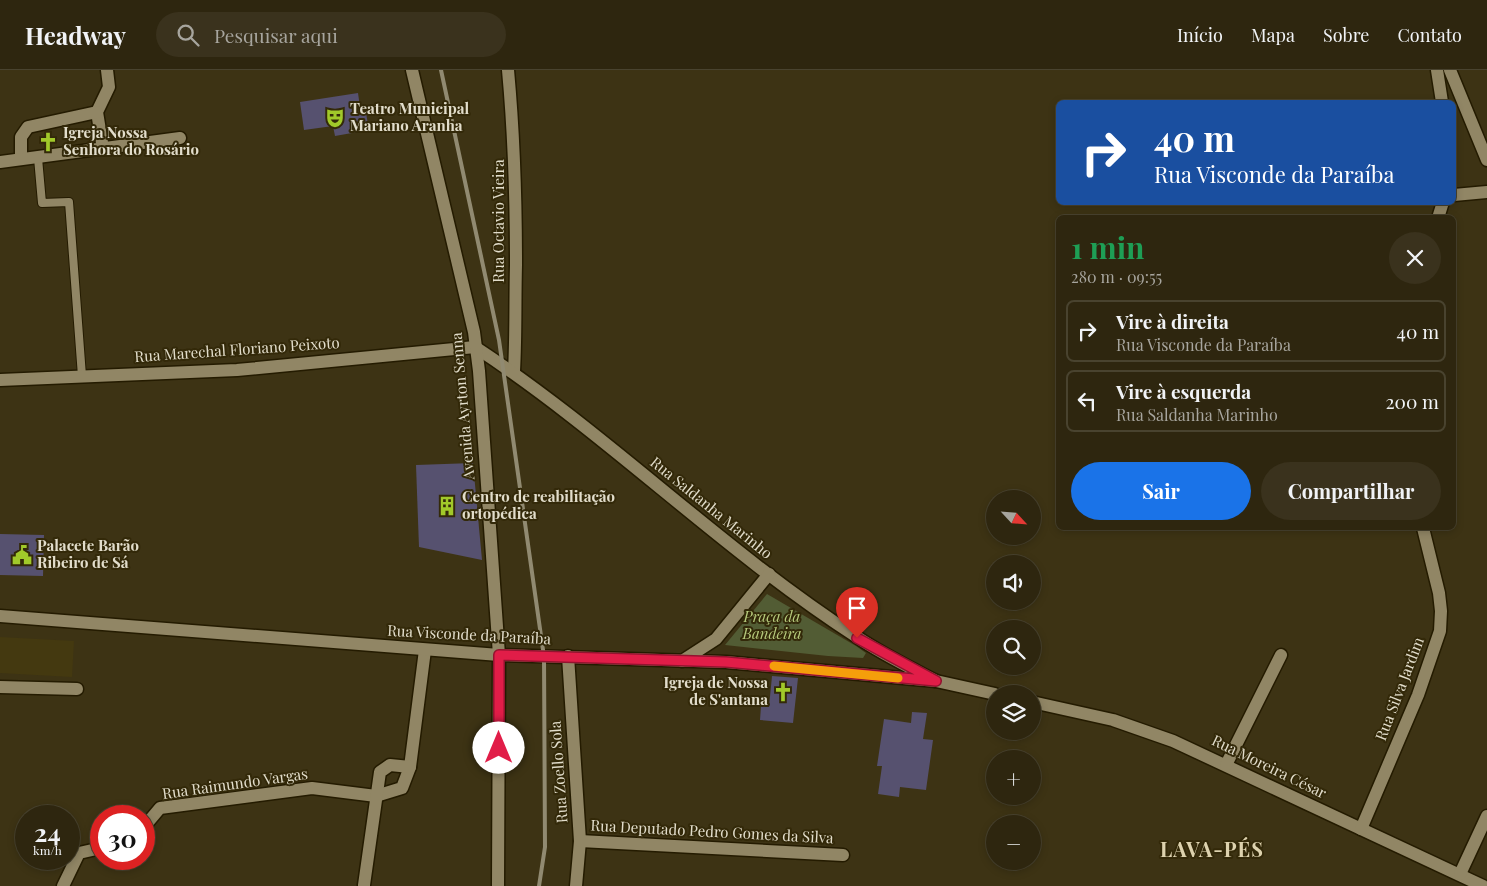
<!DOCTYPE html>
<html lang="pt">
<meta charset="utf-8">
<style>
body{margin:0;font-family:"Playfair Display",serif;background:#3a321d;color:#f1f3f6;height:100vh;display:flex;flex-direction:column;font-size:19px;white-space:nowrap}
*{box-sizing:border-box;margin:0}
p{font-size:16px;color:#a7a59e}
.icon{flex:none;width:28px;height:28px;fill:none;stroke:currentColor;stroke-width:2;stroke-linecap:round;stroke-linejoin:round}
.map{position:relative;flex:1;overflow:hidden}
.details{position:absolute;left:1056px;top:145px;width:400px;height:315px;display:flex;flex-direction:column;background:#2e260f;border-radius:8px;box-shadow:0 2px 8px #0003,0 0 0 1px #49432f}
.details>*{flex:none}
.banner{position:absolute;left:1056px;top:30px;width:400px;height:105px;border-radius:8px;box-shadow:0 2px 8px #0003,0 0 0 1px #49432f;background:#1a4fa0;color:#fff;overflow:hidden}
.needle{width:32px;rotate:116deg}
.controls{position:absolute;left:986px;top:420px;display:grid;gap:10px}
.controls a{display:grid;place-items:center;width:55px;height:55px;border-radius:50%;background:#2e260f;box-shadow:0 2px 8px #0003,0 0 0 1px #49432f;font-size:25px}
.speed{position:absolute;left:15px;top:735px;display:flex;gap:10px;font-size:25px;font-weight:700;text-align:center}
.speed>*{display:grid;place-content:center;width:65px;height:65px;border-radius:50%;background:#2e260f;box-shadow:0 2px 8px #0003,0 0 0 1px #49432f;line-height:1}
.speed small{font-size:12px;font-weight:400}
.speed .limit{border:8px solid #d22;background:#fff;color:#111}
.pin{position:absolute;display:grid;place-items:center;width:42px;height:42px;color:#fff;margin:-51px -21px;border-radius:50% 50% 50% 0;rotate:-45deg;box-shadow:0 0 5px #0007}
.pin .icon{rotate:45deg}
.me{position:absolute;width:55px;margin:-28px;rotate:0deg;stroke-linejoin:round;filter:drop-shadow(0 0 4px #0008)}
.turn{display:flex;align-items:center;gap:18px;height:105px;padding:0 15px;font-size:22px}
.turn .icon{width:65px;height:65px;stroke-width:2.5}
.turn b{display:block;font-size:35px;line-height:42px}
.round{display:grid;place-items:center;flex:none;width:52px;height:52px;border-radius:26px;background:#3a321d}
.summary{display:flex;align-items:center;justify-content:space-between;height:85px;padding:0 15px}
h1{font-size:30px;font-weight:700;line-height:38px;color:#1e9e55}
.action{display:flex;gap:10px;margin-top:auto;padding:10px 15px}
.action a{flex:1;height:58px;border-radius:30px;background:#1a73e8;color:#fff;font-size:20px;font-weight:700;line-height:58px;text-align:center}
.action a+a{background:#3a321d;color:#f1f3f6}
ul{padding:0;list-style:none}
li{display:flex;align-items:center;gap:15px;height:62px;margin:0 10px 8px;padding:0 5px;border:2px solid #49432f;border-radius:8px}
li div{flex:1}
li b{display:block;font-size:19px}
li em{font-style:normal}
header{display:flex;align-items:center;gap:30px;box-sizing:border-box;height:70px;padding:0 25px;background:#2e260f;border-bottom:1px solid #49432f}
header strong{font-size:24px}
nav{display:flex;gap:28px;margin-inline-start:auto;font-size:18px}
.search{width:350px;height:45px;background:#3a321d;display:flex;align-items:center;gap:12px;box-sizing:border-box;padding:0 18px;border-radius:28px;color:#a7a59e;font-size:19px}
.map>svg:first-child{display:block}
</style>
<header>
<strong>Headway</strong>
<div class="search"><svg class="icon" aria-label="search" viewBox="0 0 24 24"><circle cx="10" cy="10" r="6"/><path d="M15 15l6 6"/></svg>Pesquisar aqui</div>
<nav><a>Início</a><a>Mapa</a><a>Sobre</a><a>Contato</a></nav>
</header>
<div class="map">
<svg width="1487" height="816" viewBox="0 0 1487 816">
<rect width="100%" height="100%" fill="#3d3314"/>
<path fill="#443910" d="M0,567L74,571L72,607L0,603Z"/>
<path fill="#525c34" d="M767,524L856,576L866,583L863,588L828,586L725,575Z"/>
<g fill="#56516f">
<path d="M358,23L361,44L366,43L369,60L335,66L333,56L304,60L300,32Z"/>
<path d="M473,393L482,490L419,477L416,395Z"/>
<path d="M0,464L44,465L43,506L0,505Z"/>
<path d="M772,606L798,608L793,653L760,650L761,636L769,637Z"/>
<path d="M912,642L927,643L923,669L933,670L926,720L900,717L899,727L878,724L882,696H877L884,649L911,653Z"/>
</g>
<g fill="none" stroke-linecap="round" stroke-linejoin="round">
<defs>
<path id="service" d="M38,88L42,133L69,132L82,306"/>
<g id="minor">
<path d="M508,0C514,65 516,129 516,195C515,230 516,266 514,301"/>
<path d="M1437,0L1442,32"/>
<path d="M103,79L97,42L109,17L107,0"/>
<path d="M21,89V67L28,57L97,42"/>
<path d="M0,92L180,68"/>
<path d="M1454,125L1487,122"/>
<path d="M1438,148L1443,132"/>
<path d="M0,310L237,300L475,277C609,365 722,480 857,567C882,584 909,597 936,611"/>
<path d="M568,586L580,771L576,816"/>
<path d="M682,591L716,569L769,504"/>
<path d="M0,617L77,619"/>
<path d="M1032,632L1113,650L1173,671L1483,816"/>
<path d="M1226,695L1281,585"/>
<path d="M144,757L160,738L312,718L376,726L402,718L410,697L425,580"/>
<path d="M1361,759L1418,625L1440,561L1441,541L1439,523L1423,458"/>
<path d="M580,771L843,785"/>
<path d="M1460,804L1487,746"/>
<path d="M364,815L380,702L390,695L410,697"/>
<path d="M63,816L79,783L101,778"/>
<path d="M498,816L499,585L726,592L936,611L995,624"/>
</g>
<g id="secondary">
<path d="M1450,0L1487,90"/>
<path d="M0,546L499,585L479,301L474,262L412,0"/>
</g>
</defs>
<use href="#service" stroke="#241b00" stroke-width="10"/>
<use href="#minor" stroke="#241b00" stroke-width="15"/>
<use href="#secondary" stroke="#241b00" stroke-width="15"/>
<use href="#service" stroke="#918665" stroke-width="8"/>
<use href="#minor" stroke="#918665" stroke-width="12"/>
<use href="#secondary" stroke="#918665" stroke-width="12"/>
<path stroke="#918a71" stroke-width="4" d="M441,0L499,270L544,587L545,777L539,816"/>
</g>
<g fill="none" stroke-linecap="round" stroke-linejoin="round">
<defs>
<path id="route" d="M499,678V585L726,592L936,611L857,568"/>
</defs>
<use href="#route" stroke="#92132f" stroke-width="12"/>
<use href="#route" stroke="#e11d48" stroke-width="9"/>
<path stroke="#f59e0b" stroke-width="9" d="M774,596L898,608"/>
</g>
<defs>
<symbol id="theatre-bare" viewBox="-9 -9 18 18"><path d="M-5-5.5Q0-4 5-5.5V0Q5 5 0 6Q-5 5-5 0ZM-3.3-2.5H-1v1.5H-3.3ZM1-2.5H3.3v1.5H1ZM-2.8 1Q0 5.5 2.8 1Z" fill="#a1c92a" stroke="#332909" stroke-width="2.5" paint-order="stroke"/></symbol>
<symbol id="church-bare" viewBox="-9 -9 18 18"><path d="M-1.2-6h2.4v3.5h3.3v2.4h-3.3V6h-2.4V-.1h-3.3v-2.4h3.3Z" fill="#a1c92a" stroke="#332909" stroke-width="2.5" paint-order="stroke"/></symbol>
<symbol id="building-bare" viewBox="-9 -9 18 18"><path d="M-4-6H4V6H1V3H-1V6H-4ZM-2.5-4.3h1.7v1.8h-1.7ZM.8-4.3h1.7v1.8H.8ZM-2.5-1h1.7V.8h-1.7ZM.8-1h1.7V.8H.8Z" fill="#a1c92a" stroke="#332909" stroke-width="2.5" paint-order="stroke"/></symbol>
<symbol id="civic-bare" viewBox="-9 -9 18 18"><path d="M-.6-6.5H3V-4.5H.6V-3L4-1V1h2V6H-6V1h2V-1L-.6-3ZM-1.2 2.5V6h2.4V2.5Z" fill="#a1c92a" stroke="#332909" stroke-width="2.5" paint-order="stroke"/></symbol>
</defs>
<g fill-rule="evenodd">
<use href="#theatre-bare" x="321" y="34" width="28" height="28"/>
<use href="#church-bare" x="34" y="58" width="28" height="28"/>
<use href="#building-bare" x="433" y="422" width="28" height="28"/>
<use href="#civic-bare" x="8" y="471" width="28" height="28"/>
<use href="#church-bare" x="769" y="608" width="28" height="28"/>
</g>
<g text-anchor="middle" stroke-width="4" stroke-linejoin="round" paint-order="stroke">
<g font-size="15" font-weight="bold" fill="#e2ddcb" stroke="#332909" text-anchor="start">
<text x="350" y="44">Teatro Municipal<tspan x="350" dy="17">Mariano Aranha</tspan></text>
<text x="63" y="68">Igreja Nossa<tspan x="63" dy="17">Senhora do Rosário</tspan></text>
<text x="462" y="432">Centro de reabilitação<tspan x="462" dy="17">ortopédica</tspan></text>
<text x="37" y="481">Palacete Barão<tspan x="37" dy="17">Ribeiro de Sá</tspan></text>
<text x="768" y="618" text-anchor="end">Igreja de Nossa<tspan x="768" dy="17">de S'antana</tspan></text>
</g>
<g font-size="15" fill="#e2ddcb" stroke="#332909">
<text transform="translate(499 151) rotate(-90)" y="5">Rua Octavio Vieira</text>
<text transform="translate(237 280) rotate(-4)" y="5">Rua Marechal Floriano Peixoto</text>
<text transform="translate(463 336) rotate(-95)" y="5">Avenida Ayrton Senna</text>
<text transform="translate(711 438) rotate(39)" y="5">Rua Saldanha Marinho</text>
<text transform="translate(469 565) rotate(3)" y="5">Rua Visconde da Paraíba</text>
<text transform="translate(1400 619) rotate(-69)" y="5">Rua Silva Jardim</text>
<text transform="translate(1269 697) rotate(26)" y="5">Rua Moreira César</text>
<text transform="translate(559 702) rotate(-94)" y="5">Rua Zoello Sola</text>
<text transform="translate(235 714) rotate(-8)" y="5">Rua Raimundo Vargas</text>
<text transform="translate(712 762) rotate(3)" y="5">Rua Deputado Pedro Gomes da Silva</text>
</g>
<g font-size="15" font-style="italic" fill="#b6ca7c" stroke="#332909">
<text x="772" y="552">Praça da<tspan x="772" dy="17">Bandeira</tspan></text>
</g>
<g font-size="20" font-weight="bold" letter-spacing="1" fill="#ddd2ae" stroke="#332909">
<text x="1212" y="787">LAVA-PÉS</text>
</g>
</g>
</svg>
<div class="controls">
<a><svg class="needle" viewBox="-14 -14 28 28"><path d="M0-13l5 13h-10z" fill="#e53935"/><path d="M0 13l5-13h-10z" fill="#a7a59e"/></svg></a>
<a><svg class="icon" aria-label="sound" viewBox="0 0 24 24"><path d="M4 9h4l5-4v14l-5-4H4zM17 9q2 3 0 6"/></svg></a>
<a><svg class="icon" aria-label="search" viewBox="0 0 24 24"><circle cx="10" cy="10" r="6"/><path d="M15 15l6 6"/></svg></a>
<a><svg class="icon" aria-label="layers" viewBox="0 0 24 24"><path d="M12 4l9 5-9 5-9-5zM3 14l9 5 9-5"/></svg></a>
<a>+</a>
<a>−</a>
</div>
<div class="speed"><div>24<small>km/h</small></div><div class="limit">30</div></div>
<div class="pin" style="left:857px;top:568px;background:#d93025"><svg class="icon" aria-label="arrive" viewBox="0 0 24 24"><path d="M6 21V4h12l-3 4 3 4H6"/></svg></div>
<svg class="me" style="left:499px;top:678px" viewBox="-20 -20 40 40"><circle r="19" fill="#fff"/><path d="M0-13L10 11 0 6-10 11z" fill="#e11d48"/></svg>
<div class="banner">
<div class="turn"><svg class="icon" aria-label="right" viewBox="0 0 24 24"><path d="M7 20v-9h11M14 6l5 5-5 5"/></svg><div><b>40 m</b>Rua Visconde da Paraíba</div></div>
</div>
<section class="details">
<div class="summary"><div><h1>1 min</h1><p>280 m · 09:55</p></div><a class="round"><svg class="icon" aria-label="close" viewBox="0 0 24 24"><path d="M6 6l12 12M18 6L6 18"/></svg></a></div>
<ul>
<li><svg class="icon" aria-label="right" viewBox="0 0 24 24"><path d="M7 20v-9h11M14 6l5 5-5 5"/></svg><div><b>Vire à direita</b><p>Rua Visconde da Paraíba</p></div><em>40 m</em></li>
<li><svg class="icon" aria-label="left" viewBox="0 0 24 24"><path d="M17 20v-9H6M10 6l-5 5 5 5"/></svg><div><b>Vire à esquerda</b><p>Rua Saldanha Marinho</p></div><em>200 m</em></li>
</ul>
<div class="action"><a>Sair</a><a>Compartilhar</a></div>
</section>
</div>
